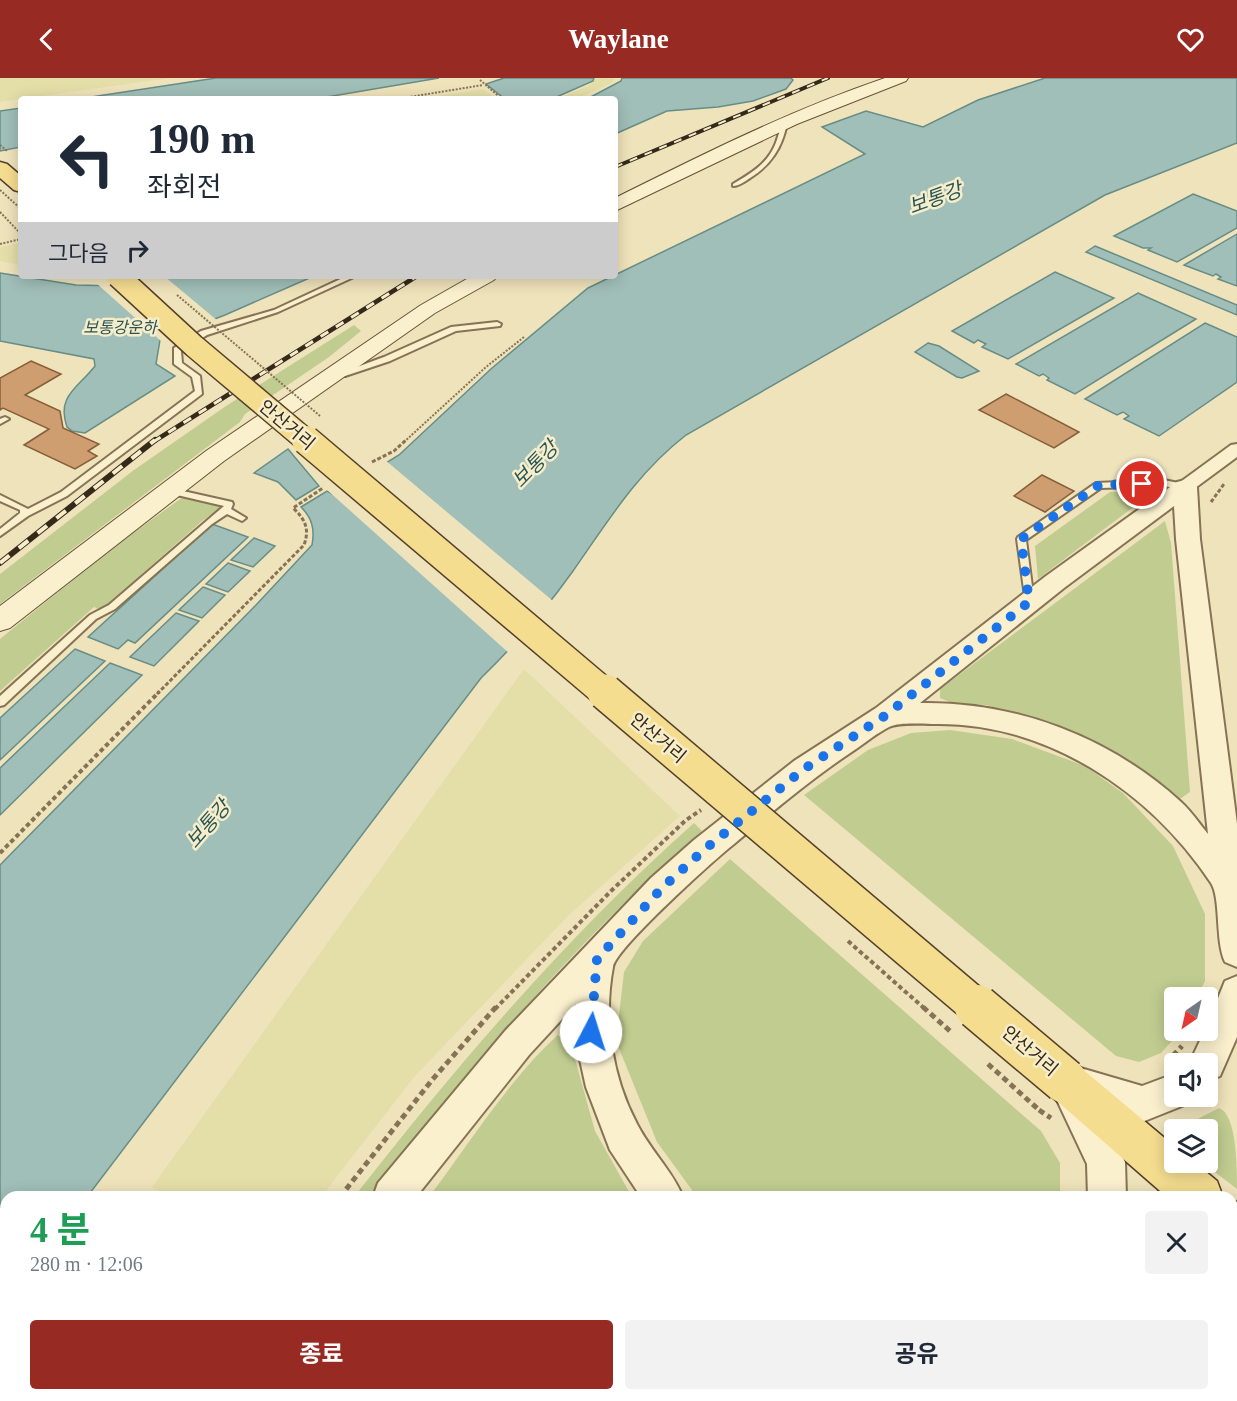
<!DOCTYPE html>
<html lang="ko">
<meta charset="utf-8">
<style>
body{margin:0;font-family:"Times New Roman","Noto Sans KR",serif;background:#f2f2f3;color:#1f2937;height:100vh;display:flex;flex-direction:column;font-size:22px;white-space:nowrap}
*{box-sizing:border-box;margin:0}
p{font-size:20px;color:#747a83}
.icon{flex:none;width:33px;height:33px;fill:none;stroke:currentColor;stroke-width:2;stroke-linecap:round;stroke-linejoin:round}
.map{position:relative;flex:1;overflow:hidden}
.details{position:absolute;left:0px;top:1113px;width:1238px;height:210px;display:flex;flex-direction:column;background:#fff;border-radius:18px 18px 0 0;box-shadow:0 3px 15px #0003}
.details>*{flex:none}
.hud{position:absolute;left:18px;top:18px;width:600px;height:183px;border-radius:6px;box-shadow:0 3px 15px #0003;background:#fff;color:#1f2937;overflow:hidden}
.needle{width:39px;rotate:214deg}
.tools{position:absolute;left:1164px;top:909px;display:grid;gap:12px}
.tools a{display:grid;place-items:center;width:54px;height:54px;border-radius:6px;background:#fff;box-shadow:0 3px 15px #0003;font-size:30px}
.pin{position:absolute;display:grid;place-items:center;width:51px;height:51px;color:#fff;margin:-26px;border:3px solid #fff;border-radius:50%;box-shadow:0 2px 6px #0007}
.me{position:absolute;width:66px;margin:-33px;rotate:5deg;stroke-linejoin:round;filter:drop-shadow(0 0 4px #0008)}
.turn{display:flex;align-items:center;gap:21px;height:126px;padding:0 30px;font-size:27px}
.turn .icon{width:78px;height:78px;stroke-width:2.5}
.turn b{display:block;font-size:42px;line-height:51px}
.then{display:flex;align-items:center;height:57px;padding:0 30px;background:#0003;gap:12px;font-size:22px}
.round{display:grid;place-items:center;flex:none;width:63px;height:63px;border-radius:6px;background:#f2f2f3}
.headline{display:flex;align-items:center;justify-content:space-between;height:102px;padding:0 30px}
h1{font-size:36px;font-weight:700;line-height:45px;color:#1e9e55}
.cta{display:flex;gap:12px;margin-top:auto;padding:12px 30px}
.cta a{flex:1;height:69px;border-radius:6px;background:#972b23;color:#fff;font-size:24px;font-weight:700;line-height:69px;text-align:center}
.cta a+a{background:#f2f2f3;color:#1f2937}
header{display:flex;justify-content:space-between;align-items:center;height:78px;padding:0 30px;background:#972b23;color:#fff;font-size:27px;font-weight:700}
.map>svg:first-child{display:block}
</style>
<header><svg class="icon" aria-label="back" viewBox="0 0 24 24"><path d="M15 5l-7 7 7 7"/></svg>Waylane<svg class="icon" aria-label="heart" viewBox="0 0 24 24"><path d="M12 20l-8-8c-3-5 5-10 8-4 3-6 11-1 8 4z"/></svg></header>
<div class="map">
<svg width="1237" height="1323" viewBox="0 0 1237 1323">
<rect width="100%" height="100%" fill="#efe3bb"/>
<g fill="#e4dfa9">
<path d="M0,0H170L0,24Z"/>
<path d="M597,0H615L612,5L576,21H557L588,8Z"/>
<path d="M483,11L497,21L431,19Z"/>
<path d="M21,165V187L0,183V169Z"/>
<path d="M524,591L680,738L569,837L415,998L321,1119H169L152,1109Z"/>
<path d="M6,1283V1317H176L173,1323H0V1291Z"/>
</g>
<g fill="#c1cc90">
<path d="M354,247L361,253L329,279L245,336L240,344L0,526V496L134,392L226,328Z"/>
<path d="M1156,412L1038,501L1035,468L1110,414Z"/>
<path d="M183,419H191L219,427L221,430L202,443L101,532L94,529L0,613V561L115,468Z"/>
<path d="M1165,443L1171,465L1190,714L1180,721L1028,640L986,627L952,625L940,620V611Z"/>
<path d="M950,652L1012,661L1085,688L1123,715L1173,768L1205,836V903L1197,919L1174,920V952L1181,953L1161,975L1139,984L1116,978L804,717L868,672L911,655Z"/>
<path d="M694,745L702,753C577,862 470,988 369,1119H354C458,986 567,858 694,745Z"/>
<path d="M730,781L1041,1053L1060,1085V1119H697L657,1064L616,963L624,894L643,863Z"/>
<path d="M558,957L570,963L595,1053L632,1119H429C468,1067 510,1000 558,957Z"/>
<path d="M1219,1030C1237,1036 1237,1090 1237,1111L1203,1085L1208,1084V1052L1178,1051Z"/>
<path d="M1232,1265L1237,1266V1323H912L909,1317H1232Z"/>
<path d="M286,1317H471L450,1323H282Z"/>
</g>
<g fill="#a0bfb8" stroke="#678d86" stroke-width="1.5">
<path d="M216,0H439L315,21H78Z"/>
<path d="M504,0H594L593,3L552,21H505L486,6Z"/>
<path d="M622,0H791L793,2L786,11L753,23L718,29L667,33L615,56V21H587L621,3Z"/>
<path d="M1045,0H1237V65L1105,117L686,357C636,396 609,442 573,493C546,531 515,567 481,600L87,1119H6V1225L0,1233V787L256,527L312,467C315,451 312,440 301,429L327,413L334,417L399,377L492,290L588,210L865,76L822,49L866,33L923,49L978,22Z"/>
<path d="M21,30V69L0,73V33Z"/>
<path d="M1193,116L1237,133V150L1177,184L1148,172L1151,170H1143L1114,158Z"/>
<path d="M1237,156V208L1218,201L1221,199L1216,196L1213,198L1184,187Z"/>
<path d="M1095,168L1237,227V237L1086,174Z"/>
<path d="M1055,194L1114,220L1008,281L982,269L986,266L978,262L974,265L952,253Z"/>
<path d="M0,195L76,207L118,208L151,198H314L225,237L160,262L156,286L175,298L85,355L72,353L67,349C56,318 78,310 95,288L94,281L0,263Z"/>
<path d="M1138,215L1196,241L1075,316L1047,302L1049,300L1043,296L1039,298L1016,286Z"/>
<path d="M1205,245L1237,259V304L1159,358L1124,341L1129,338L1123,334L1117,337L1085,321Z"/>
<path d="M928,265L939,268L979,293L962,300L957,299L915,274Z"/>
<path d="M288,371L319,408L296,422L278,404L254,395Z"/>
<path d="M212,446L248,459L135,565L128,562L118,571L88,559Z"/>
<path d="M254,460L275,468L253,489L231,482Z"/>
<path d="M228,485L250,493L228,514L206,506Z"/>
<path d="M203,509L225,517L202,540L179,532Z"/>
<path d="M176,535L199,543L154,588L130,579Z"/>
<path d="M75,571L105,583L0,682V640Z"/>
<path d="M110,585L142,597L0,737V690Z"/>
</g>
<g fill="#efe3bb">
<path d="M141,198H164L218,243L162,264L95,204L118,205Z"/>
<path d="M385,382L553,523L510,576L326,411L333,413Z"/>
</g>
<g fill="#ce9e70" stroke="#865e3a" stroke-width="1.5">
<path d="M31,283L61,296L25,317L60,333L63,350L99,366L88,373L97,378L75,391L24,367L49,351L3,330L0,332V300Z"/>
<path d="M1006,316L1079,354L1054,370L979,332Z"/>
<path d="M1042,397L1074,413L1045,434L1014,418Z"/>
</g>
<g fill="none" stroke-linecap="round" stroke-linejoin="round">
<defs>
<g id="service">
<path d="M782,44L787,45C782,70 771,87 750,100C744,104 739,108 733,108V106C750,96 767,86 775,67C778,60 780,51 782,44Z"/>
<path d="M347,198H356L278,234L207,257L181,273L182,285L200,298L202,316L67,418L28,438L0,458V451L20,435V432L0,423V417L28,431L61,414L195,313L192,299L174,286V270L201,253L274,232Z"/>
<path d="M497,244L501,246L500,248L456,253L390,283L345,298L338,296L384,279L451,249Z"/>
<path d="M5,339L9,341L0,346V341Z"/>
<path d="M1164,402L1188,407L1189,409L1185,412L1164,408L1101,410L1026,462L1034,524L1032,526H1026L1017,461L1018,459L1096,405Z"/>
<path d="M171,406L183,413L232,424L233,426L231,431L246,440L242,443L227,436L212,446L115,531L96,541L4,627L0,628V618L90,537L109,527L224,428L177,417L167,409Z"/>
</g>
<path id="minor" d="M1237,366V379L1191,413H1179L1176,409L1179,405L1231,367Z"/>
<g id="tertiary">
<path d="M1185,402L1193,404L1197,409L1200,461L1237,746V889L1225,884C1215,863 1221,820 1211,805C1150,713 1045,643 932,646C920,646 900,644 889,649C877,655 865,665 853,673C811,701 773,733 734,766C714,782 616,870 613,889C603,941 612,999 637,1046C650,1072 672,1092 683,1119H641L610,1072L586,1009L574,954L576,926L529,977L416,1119H373L378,1105L505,953L651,800L694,762L794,683L876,630L1046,498L1177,404ZM1174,428L1176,461L1208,756C1199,745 1191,733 1181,724C1110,659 1015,623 920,625L1064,510Z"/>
<path d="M1237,898V959L1220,998L1208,1003V986H1189L1205,952H1208V945L1225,903Z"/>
<path d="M1077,989L1142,1008L1174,996V1018H1190L1187,1026L1142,1044L1098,1030L1125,1084L1126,1119H1088L1087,1086L1055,1018L1064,994Z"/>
<path d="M1232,1208L1237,1209V1249L1232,1248Z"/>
<path d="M232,1317H276L274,1323H230Z"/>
<path d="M563,1317H625L623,1323H561Z"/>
</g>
<g id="secondary">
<path d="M885,0H908L906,3L797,46L615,133V120C703,76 791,32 885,0Z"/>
<path d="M472,198H497L494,202L435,235L224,383L10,550L0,553V528L206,373L421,227Z"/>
</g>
<g id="primary">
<path d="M0,84L7,86L21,98V114L14,112L0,100Z"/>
<path d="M1065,983L1080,989L1174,1068V1084H1194L1217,1103L1223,1119H1167L1050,1017L1044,1003L1050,989Z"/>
<path d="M1232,1122L1237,1124V1173L1232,1170Z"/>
</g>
</defs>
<use href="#service" stroke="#867355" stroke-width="4"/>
<use href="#minor" stroke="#867355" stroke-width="4"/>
<use href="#tertiary" stroke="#867355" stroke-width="4"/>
<use href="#secondary" stroke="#685338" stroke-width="2"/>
<use href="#primary" stroke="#53402a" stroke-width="3"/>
<g stroke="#867355" stroke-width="2" stroke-dasharray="2 1.5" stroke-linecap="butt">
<path d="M480,2L502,21"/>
<path d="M397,21L483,7"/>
<path d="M0,67L7,73"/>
<path d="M0,134L21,156"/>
<path d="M0,166L21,161"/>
<path d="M404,364L486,289L524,259"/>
</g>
<g stroke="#867355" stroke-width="3" stroke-dasharray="4 2" stroke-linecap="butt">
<path d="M372,384L394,373L406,362"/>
<path d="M1211,424L1224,406"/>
<path d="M157,616L304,467C310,451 305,441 293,430L323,410"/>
</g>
<g stroke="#867355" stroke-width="4" stroke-dasharray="4.5 3" stroke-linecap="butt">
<path d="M0,775L159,614"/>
<path d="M495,931L611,813L686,742L701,732"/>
</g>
<g stroke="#867355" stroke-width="5" stroke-dasharray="6 4" stroke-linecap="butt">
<path d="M1166,985L1182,968"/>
<path d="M1039,1032L1051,1040"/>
<path d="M340,1119L432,1002L496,929"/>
<path d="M194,1323L198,1317"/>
<path d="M746,1323L771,1317"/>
</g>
<use href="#service" fill="#faf0ce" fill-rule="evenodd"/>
<use href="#minor" fill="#faf0ce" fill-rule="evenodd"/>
<use href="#tertiary" fill="#faf0ce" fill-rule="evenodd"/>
<use href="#secondary" fill="#faf0ce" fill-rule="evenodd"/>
<use href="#primary" fill="#f5dd90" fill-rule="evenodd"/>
<defs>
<path id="rail-far2" d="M615,89L828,0"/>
<path id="rail-far1" d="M153,364L417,198"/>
<path id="rail" d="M0,485L155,362"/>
</defs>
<use href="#rail-far2" stroke="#35291a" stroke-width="4"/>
<use href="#rail-far1" stroke="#35291a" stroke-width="4.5"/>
<use href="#rail" stroke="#35291a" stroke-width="6"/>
<use href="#rail-far2" stroke="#f6edcb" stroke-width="2" stroke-dasharray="8" stroke-linecap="butt"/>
<use href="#rail-far1" stroke="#f6edcb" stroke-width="3" stroke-dasharray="9" stroke-linecap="butt"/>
<use href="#rail" stroke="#f6edcb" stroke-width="4" stroke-dasharray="12" stroke-linecap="butt"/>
<defs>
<path id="primary-bridge-far3" d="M118,198L194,268L308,364"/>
<path id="primary-bridge-far2" d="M306,362L606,616"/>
<path id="primary-bridge-far1" d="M605,614L979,931"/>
<path id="primary-bridge" d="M977,929L1065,1003"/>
</defs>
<use href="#primary-bridge-far3" stroke="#53402a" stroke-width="25" stroke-linecap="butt"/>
<use href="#primary-bridge-far2" stroke="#53402a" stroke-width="31" stroke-linecap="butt"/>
<use href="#primary-bridge-far1" stroke="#53402a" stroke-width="38" stroke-linecap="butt"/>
<use href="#primary-bridge" stroke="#53402a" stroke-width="47" stroke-linecap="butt"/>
<g stroke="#867355" stroke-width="2" stroke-dasharray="2 1.5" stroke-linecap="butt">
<path d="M0,112L21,131"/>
<path d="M177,217L320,338"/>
</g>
<path stroke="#867355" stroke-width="4" stroke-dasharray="4.5 3" stroke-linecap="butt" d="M848,863L925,931"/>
<g stroke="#867355" stroke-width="5" stroke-dasharray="6 4" stroke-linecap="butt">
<path d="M923,929L951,954"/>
<path d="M988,986L1039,1032"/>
</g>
<use href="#primary-bridge-far3" stroke="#f5dd90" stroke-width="22"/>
<use href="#primary-bridge-far2" stroke="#f5dd90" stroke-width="28"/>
<use href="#primary-bridge-far1" stroke="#f5dd90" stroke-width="35"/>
<use href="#primary-bridge" stroke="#f5dd90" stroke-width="44"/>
</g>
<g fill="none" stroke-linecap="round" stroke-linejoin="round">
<path stroke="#1a73e8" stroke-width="10" stroke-dasharray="0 18" d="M591,954L597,881L662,810L705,771L804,691L886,637L1029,524L1021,461L1099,407L1142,406"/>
</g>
<g text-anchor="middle" stroke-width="5" stroke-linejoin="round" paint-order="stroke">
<g font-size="16" font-style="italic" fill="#295555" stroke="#f6edcb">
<text x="120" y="255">보통강운하</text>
</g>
<g font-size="18" fill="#35291a" stroke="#f6edcb">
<text transform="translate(287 347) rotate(40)" y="6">안산거리</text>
<text transform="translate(658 660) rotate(40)" y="6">안산거리</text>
<text transform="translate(1030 973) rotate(40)" y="6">안산거리</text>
</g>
<g font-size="20" font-style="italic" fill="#295555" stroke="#f6edcb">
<text transform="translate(935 120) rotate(-20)" y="7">보통강</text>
<text transform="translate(535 386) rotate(-46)" y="7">보통강</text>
<text transform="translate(208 746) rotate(-49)" y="7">보통강</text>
</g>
</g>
</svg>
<div class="tools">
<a><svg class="needle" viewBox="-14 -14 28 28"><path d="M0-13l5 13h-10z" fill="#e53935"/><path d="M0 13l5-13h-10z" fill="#747a83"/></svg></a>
<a><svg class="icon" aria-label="sound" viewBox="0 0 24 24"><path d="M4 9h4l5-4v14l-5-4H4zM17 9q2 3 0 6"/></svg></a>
<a><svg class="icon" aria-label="layers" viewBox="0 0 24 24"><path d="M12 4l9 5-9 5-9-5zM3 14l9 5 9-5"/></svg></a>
</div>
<div class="pin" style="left:1142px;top:406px;background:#d93025"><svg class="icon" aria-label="arrive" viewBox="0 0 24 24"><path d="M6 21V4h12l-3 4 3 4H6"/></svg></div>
<svg class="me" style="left:591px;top:954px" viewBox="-20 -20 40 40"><circle r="19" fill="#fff"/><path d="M0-13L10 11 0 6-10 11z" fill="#1a73e8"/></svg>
<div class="hud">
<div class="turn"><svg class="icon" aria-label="left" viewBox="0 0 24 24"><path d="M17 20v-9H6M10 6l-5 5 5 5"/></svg><div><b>190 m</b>좌회전</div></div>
<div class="then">그다음<svg class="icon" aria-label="right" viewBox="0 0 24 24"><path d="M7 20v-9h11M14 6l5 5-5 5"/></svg></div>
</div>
<section class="details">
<div class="headline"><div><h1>4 분</h1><p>280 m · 12:06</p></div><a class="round"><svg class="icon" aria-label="close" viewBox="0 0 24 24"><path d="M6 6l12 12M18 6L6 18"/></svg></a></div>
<div class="cta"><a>종료</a><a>공유</a></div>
</section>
</div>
